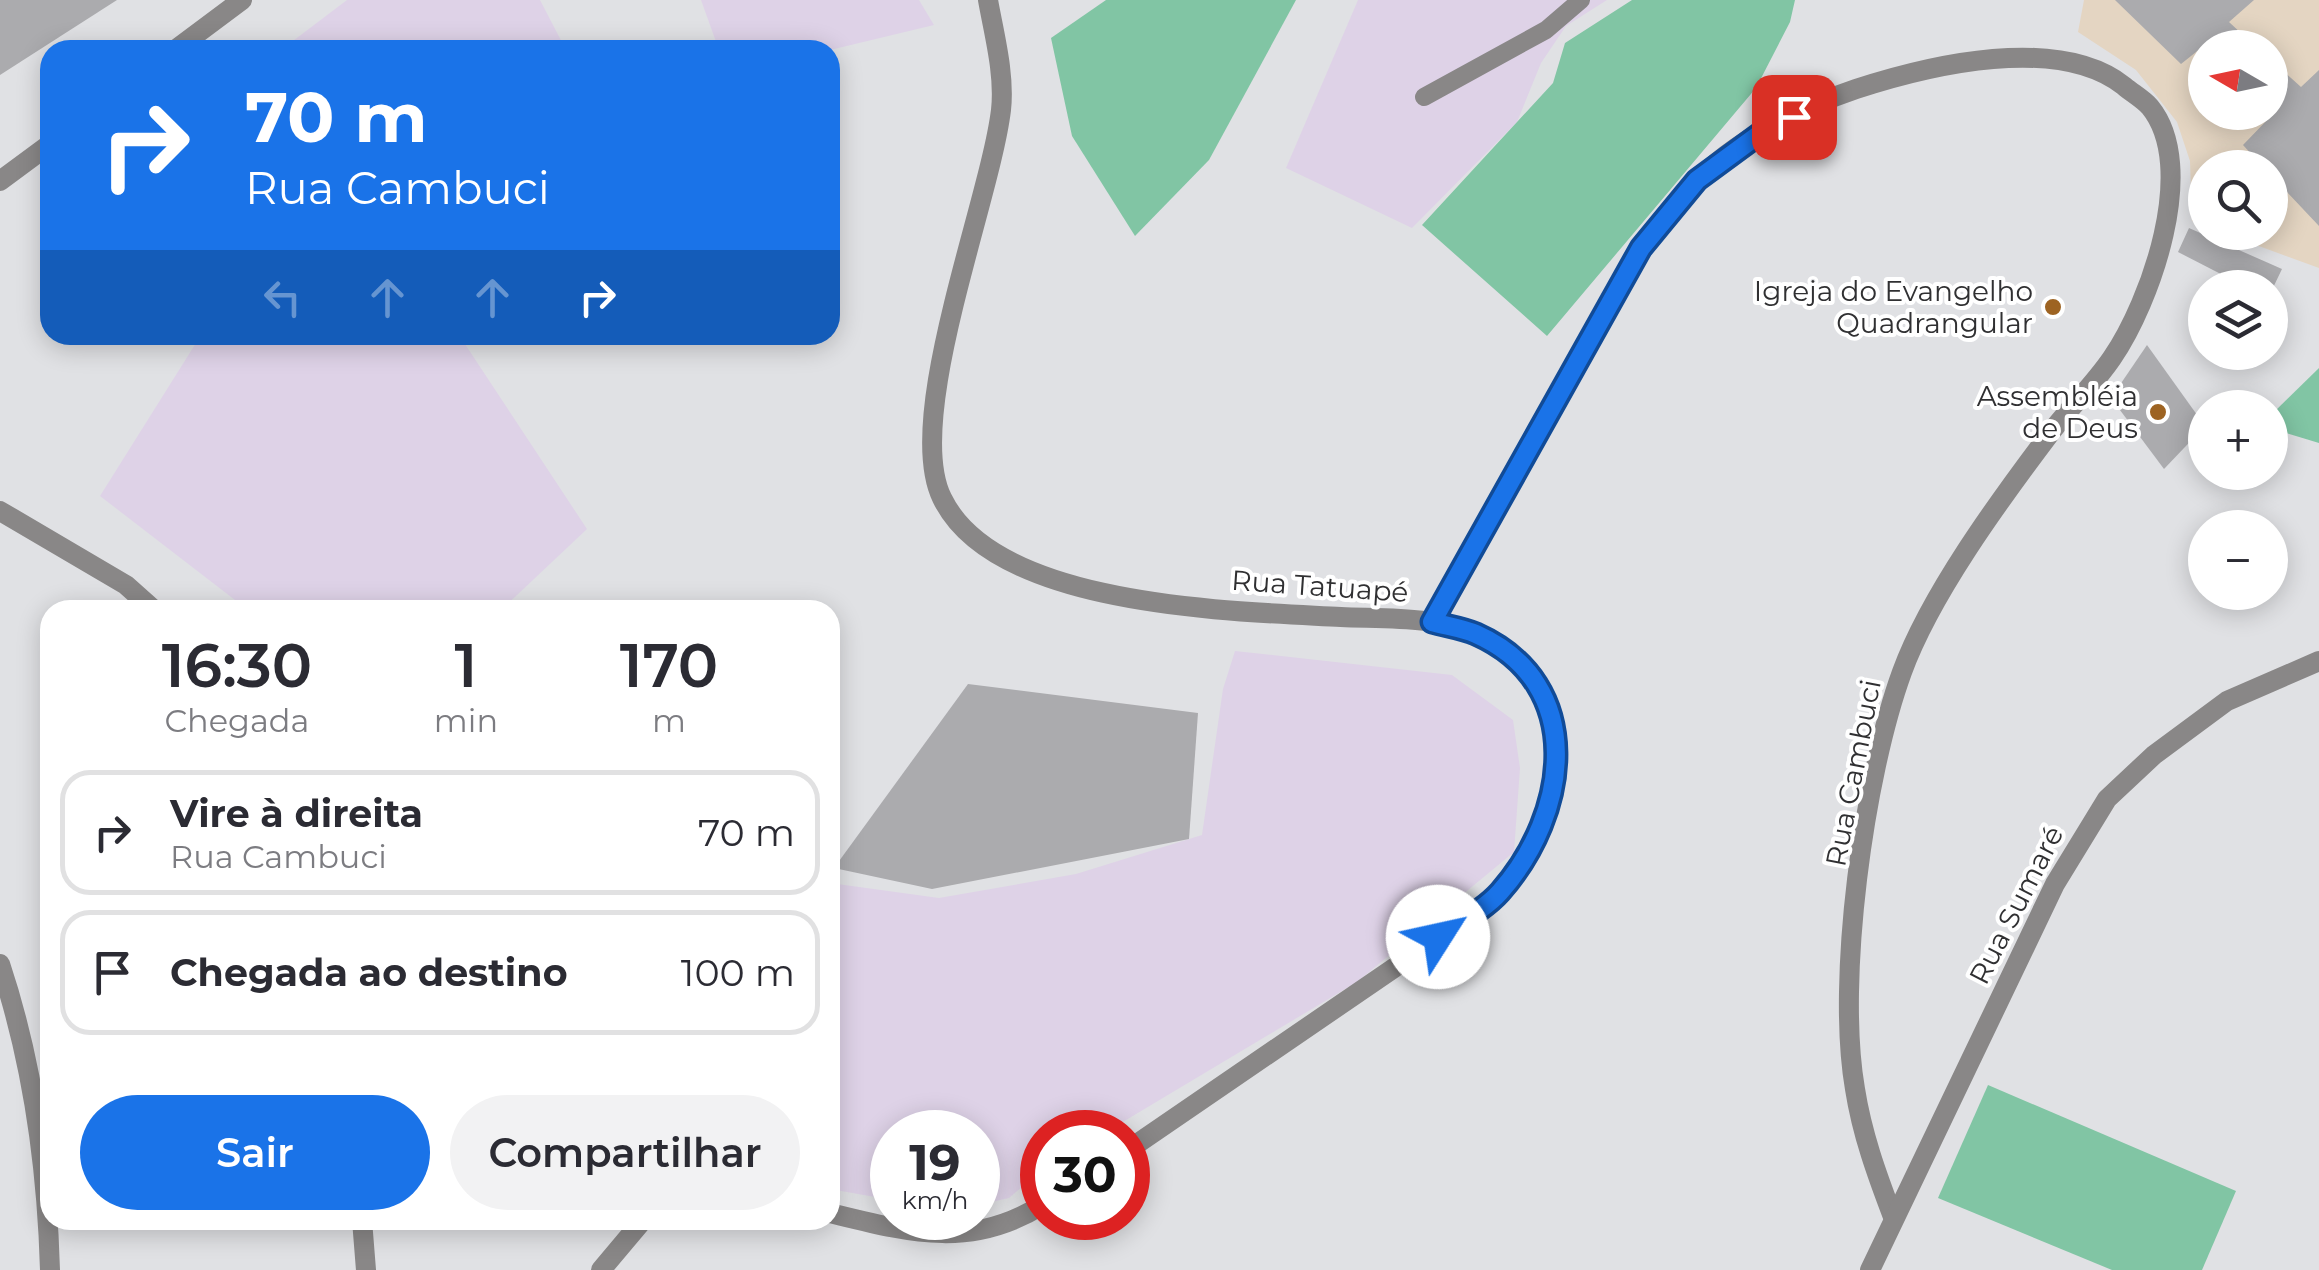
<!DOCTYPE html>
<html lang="pt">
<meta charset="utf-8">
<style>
body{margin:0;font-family:Montserrat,sans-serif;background:#f2f2f3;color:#2b2b33;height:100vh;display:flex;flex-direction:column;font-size:38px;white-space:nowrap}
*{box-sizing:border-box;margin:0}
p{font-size:32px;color:#7c7c81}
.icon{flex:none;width:55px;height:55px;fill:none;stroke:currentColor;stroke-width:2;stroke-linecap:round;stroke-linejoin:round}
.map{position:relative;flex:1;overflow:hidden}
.panel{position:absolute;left:40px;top:600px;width:800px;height:630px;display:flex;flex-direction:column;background:#fff;border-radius:30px;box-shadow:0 5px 25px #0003}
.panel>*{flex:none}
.top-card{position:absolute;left:40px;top:40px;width:800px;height:305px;border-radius:30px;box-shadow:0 5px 25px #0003;background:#1a73e8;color:#fff;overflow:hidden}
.needle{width:65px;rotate:279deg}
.fabs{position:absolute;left:2188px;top:30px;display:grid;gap:20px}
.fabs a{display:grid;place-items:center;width:100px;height:100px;border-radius:50%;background:#fff;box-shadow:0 5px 25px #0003;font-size:50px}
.speed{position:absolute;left:870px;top:1110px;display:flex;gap:20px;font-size:50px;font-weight:700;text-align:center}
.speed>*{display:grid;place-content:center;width:130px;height:130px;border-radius:50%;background:#fff;box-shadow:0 5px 25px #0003;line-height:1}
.speed small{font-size:25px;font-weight:400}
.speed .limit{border:15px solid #d22;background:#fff;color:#111}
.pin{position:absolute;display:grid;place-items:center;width:85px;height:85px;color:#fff;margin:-42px;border-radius:20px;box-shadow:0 5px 15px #0006}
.me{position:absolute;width:110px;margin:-55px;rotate:55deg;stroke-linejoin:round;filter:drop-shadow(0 0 8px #0008)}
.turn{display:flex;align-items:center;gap:35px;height:210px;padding:0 40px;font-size:45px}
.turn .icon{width:130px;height:130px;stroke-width:2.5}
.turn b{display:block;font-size:70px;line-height:85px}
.lanes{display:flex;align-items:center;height:95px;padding:0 40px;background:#0003;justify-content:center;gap:50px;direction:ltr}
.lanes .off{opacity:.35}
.eta{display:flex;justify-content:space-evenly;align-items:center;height:170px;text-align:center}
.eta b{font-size:60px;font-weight:600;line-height:70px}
.primary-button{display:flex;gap:20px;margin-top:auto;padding:20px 40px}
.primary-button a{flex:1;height:115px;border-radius:60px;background:#1a73e8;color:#fff;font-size:40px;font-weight:600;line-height:115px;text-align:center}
.primary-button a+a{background:#f2f2f3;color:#2b2b33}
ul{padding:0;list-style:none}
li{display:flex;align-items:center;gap:30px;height:125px;margin:0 20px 15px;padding:0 20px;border:5px solid #e1e1e2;border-radius:30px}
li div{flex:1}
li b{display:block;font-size:38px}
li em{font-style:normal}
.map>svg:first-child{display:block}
</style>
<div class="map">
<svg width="2319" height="1270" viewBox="0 0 2319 1270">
<rect width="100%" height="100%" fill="#e0e1e4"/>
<g fill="#ded2e7">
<path d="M347,0H540L566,50H281Z"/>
<path d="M701,0H919L934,25L830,50H719Z"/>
<path d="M1358,0H1607L1566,26L1541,63L1517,122L1412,228L1286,168Z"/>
<path d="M201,335H459L587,529L501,610H248L100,496Z"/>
<path d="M1235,651L1452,675L1513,720L1520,768L1514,852L1357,982L1106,1132H1042V1170L1009,1198L978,1205V1132H892V1200L830,1189V883L939,898L1076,874L1202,835L1223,689Z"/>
</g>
<path fill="#e4d5c2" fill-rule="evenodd" d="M2084,0H2319V268L2223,233L2270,232V168H2205V226L2192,221L2190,161L2177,122L2136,70L2078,32ZM2205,48H2270V112H2205Z"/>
<g fill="#81c5a4">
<path d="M1106,0H1296L1209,160L1135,236L1072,136L1051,38Z"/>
<path d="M1632,0H1795L1790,22L1756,88L1547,336L1422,225L1553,83L1565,43Z"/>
<path d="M2319,368V443L2270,428V416Z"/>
<path d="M1988,1085L2236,1191L2202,1270H2112L1938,1198Z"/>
</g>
<g fill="#ababae">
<path d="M0,0H117L0,75Z"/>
<path d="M2115,0H2254L2229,22L2257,48H2201L2181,64Z"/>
<path d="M2270,59L2301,87L2319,70V226L2270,174V168H2264L2243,145L2270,117Z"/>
<path d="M2189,228L2282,269L2270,294V288H2248L2178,252Z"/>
<path d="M2147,345L2205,426L2164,469L2111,398Z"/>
<path d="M968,684L1198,713L1189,839L932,889L834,868Z"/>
</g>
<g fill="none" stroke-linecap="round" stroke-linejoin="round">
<path stroke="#898787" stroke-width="18" d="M1424,97L1546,30L1581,0"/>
<g stroke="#898787" stroke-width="20">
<path d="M988,0C994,34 1005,74 1001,110C990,201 903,419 942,498C995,608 1233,611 1341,617C1385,619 1437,616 1478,635C1516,654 1541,683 1552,723C1567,782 1540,849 1499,893C1472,922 1427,944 1394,968C1306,1029 1217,1089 1128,1150"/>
<path d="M175,50L242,0"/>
<path d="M0,181L50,144"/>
<path d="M0,511L126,585L154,610"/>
<path d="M1431,622C1479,538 1526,454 1573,370C1609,305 1642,238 1694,184C1734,140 1800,108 1856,89C1930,65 2058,34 2124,86C2132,93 2143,99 2150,107C2199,167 2150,303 2112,358C2093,386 2068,409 2048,436C1999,501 1930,595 1902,672C1864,776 1836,980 1855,1089C1862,1134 1877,1175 1893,1217"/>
<path d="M0,964C33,1063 47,1166 50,1270"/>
<path d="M830,1213C908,1232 970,1250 1042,1205"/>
<path d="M362,1220L366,1270"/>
<path d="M601,1270L643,1220"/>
<path d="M1870,1270L2055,884L2107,799L2154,755L2227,701L2319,661"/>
</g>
</g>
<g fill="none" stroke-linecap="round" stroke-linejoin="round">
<defs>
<path id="route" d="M1438,937C1458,923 1484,910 1500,892C1569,814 1588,684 1476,634C1462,628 1446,626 1432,622L1641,248L1697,180L1765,130L1794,117"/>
</defs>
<use href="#route" stroke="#114b97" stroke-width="25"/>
<use href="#route" stroke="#1a73e8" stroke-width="18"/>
</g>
<g fill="#9d6322" stroke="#fff" stroke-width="4">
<circle cx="2053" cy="307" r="10"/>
<circle cx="2158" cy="412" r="10"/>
</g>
<g text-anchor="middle" stroke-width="8" stroke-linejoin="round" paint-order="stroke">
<g font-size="28" fill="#303032" stroke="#fff" text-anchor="end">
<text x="2033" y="301">Igreja do Evangelho<tspan x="2033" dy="32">Quadrangular</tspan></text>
<text x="2138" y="406">Assembléia<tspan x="2138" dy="32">de Deus</tspan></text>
</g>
<g font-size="28" fill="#303032" stroke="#fff">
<text transform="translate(1320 586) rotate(4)" y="10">Rua Tatuapé</text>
<text transform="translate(1853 773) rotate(-79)" y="10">Rua Cambuci</text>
<text transform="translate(2016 905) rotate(-63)" y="10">Rua Sumaré</text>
</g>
</g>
</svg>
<div class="fabs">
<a><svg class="needle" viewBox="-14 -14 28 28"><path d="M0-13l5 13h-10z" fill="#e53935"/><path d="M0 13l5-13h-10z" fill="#7c7c81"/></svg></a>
<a><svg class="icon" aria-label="search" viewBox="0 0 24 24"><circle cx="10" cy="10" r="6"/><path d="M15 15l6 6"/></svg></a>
<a><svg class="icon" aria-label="layers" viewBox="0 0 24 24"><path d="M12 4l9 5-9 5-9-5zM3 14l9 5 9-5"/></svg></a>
<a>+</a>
<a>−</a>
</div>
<div class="speed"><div>19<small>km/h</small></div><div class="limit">30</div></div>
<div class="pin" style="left:1794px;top:117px;background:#d93025"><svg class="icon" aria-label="arrive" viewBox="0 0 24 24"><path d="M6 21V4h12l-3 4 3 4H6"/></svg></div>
<svg class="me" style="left:1438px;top:937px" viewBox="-20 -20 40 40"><circle r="19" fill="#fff"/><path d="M0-13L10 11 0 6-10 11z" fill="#1a73e8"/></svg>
<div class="top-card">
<div class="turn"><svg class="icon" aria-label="right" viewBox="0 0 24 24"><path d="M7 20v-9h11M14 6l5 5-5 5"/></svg><div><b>70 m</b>Rua Cambuci</div></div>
<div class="lanes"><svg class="icon off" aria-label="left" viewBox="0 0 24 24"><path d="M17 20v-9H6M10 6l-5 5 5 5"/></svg><svg class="icon off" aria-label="ahead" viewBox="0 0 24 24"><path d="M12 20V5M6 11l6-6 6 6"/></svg><svg class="icon off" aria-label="ahead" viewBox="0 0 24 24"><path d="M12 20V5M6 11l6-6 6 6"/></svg><svg class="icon" aria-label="right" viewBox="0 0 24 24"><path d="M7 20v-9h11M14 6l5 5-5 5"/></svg></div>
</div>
<section class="panel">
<div class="eta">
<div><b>16:30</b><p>Chegada</p></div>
<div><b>1</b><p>min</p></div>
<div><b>170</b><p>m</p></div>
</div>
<ul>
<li><svg class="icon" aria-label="right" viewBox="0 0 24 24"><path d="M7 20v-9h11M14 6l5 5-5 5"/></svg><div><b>Vire à direita</b><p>Rua Cambuci</p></div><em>70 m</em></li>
<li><svg class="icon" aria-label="arrive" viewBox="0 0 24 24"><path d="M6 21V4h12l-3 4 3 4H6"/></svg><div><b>Chegada ao destino</b></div><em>100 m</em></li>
</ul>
<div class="primary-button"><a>Sair</a><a>Compartilhar</a></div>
</section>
</div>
